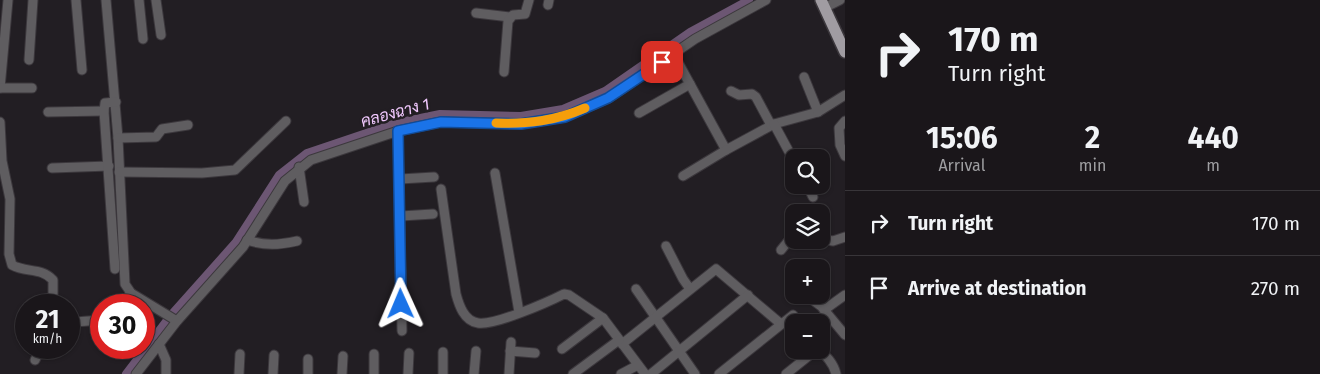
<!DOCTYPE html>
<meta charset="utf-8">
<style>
body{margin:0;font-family:"Fira Sans",Sarabun,sans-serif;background:#272327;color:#f1f3f6;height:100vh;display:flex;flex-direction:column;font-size:19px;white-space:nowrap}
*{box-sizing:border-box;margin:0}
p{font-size:16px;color:#9f9fa2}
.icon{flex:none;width:28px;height:28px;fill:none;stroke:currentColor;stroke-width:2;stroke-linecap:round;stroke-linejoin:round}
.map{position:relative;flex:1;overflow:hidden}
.panel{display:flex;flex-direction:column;background:#1a161a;width:475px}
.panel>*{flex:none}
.top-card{background:#1a161a;color:#f1f3f6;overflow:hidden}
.buttons{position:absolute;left:785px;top:149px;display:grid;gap:10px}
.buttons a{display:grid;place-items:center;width:45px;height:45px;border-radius:10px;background:#1a161a;box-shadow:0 1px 4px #0004,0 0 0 1px #383539;font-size:25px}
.speed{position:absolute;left:15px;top:294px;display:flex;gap:10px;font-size:25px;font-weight:700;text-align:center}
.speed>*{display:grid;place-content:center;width:65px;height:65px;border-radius:50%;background:#1a161a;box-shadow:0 1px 4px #0004,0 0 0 1px #383539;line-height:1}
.speed small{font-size:12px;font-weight:400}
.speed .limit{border:8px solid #d22;background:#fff;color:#111}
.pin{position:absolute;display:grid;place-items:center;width:42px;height:42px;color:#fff;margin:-21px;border-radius:10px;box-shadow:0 2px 8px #0006}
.me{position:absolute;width:55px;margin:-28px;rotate:359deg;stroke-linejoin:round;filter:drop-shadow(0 0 4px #0008)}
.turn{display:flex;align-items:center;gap:18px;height:105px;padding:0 20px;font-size:22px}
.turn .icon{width:65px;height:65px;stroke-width:2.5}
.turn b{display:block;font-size:35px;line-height:42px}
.eta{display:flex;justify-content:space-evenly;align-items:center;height:85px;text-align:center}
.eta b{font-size:30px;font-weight:700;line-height:35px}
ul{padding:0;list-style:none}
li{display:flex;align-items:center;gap:15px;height:65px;padding:0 20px;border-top:1px solid #383539}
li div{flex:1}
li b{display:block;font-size:19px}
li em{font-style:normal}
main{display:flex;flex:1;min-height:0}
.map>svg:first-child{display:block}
</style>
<main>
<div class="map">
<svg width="845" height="374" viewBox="0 0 845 374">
<rect width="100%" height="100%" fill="#221e23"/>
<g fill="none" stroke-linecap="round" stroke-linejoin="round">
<path stroke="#6c5673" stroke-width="8" d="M126,374L171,315L236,242L279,175L307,153L396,123L440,114L521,116L563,109L605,91L690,32L749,0"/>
<defs>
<g id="minor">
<path d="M76,0L82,70"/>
<path d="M106,0L118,138L125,284L131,293L177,321"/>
<path d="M139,0L143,39"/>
<path d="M156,0L161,35"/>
<path d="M548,5L549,0"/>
<path d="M824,8L840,0"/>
<path d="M476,13L510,17"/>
<path d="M674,55L726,150L774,124L818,112L845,95"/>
<path d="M29,60L33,0"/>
<path d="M504,72L508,21L513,15L525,14L529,0"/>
<path d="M804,77L818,112"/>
<path d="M0,88L8,0"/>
<path d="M0,88H32"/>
<path d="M731,91L739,95L752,94L756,97L771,125"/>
<path d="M48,112L104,111"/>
<path d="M639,113L690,84"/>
<path d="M845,121L839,128L840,145L845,156"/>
<path d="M0,122L2,161L10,199L9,254L12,265C26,273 41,267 53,280V305"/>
<path d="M774,124L794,161"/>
<path d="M398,131L402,331"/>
<path d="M118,138L156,137L162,129L188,125"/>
<path d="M299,167L304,202"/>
<path d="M52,168L109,166"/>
<path d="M119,172L202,173L235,170L286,121"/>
<path d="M495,173L519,312"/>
<path d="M683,176L726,150"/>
<path d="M400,179L434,177"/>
<path d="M807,185L813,197"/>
<path d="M441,189L456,294C459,305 464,321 478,323C494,326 548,302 564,294L569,295L603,318L645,374"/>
<path d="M401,216L433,214"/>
<path d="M821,239L833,241L845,237"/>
<path d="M247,240C265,246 279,245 297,241"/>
<path d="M666,246L683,279L690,289"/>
<path d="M781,250L794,234"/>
<path d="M115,269L104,111L105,103L116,102"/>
<path d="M636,289L695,374"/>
<path d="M810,298L821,306L845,335"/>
<path d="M121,305L131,293"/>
<path d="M824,310L845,295"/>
<path d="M75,322L101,320"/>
<path d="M159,344L166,360V374"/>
<path d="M622,344L716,269L781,324"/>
<path d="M562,349L603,318"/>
<path d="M510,351L535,353"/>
<path d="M35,360L41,348"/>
<path d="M136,374L177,321L243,247L285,181L311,160L398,131L441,122L521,124L565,117L609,98L695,39L766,0"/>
<path d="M239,374L240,354"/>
<path d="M273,374L274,355"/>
<path d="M308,374V359"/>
<path d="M342,374L343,356"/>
<path d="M374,374V354"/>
<path d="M408,374L409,353"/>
<path d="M443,374V352"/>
<path d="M474,374L476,351"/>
<path d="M509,374L511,342"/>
<path d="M573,374L619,340"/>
<path d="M621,374L638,365"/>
<path d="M651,374L748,295"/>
<path d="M719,374L793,315"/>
<path d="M786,374L816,350C826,353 834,365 836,374"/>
</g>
<path id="major" d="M821,0L845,52"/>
</defs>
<use href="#minor" stroke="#3c383d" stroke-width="11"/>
<use href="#major" stroke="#3c383d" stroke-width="14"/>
<use href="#minor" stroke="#5f5d60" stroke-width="9"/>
<use href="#major" stroke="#a09ca2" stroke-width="11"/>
</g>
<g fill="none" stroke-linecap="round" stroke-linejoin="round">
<defs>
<path id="route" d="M401,304L398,131L441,122L521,124L565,117L608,98L662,62"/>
</defs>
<use href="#route" stroke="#114b97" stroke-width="12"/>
<use href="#route" stroke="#1a73e8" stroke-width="9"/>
<path stroke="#f59e0b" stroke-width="9" d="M496,123C528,124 555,121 585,108"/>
</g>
<g text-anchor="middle" stroke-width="5" stroke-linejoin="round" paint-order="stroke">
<g font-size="16" font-style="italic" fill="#f0c8fd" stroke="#221e23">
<text transform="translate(395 112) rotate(-15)" y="6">คลองฉาง 1</text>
</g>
</g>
</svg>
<div class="buttons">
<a><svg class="icon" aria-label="search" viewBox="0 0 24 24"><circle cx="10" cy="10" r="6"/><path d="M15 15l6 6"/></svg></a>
<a><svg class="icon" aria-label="layers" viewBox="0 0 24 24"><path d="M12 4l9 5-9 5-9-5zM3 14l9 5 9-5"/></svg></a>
<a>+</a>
<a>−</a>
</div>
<div class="speed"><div>21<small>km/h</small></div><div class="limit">30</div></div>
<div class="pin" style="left:662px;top:62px;background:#d93025"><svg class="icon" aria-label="arrive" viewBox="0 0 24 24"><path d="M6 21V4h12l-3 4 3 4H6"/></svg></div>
<svg class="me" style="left:401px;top:304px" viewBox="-20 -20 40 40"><path d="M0-17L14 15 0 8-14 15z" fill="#1a73e8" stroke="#fff" stroke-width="4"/></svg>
</div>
<section class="panel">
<div class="top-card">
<div class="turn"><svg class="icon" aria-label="right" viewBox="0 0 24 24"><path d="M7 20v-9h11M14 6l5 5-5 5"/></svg><div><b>170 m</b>Turn right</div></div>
</div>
<div class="eta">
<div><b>15:06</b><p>Arrival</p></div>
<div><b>2</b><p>min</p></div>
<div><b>440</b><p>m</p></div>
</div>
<ul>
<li><svg class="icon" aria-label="right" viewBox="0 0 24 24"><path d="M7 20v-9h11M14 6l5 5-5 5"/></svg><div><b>Turn right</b></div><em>170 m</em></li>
<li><svg class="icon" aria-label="arrive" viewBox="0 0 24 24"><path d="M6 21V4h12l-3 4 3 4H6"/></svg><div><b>Arrive at destination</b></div><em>270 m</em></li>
</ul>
</section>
</main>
